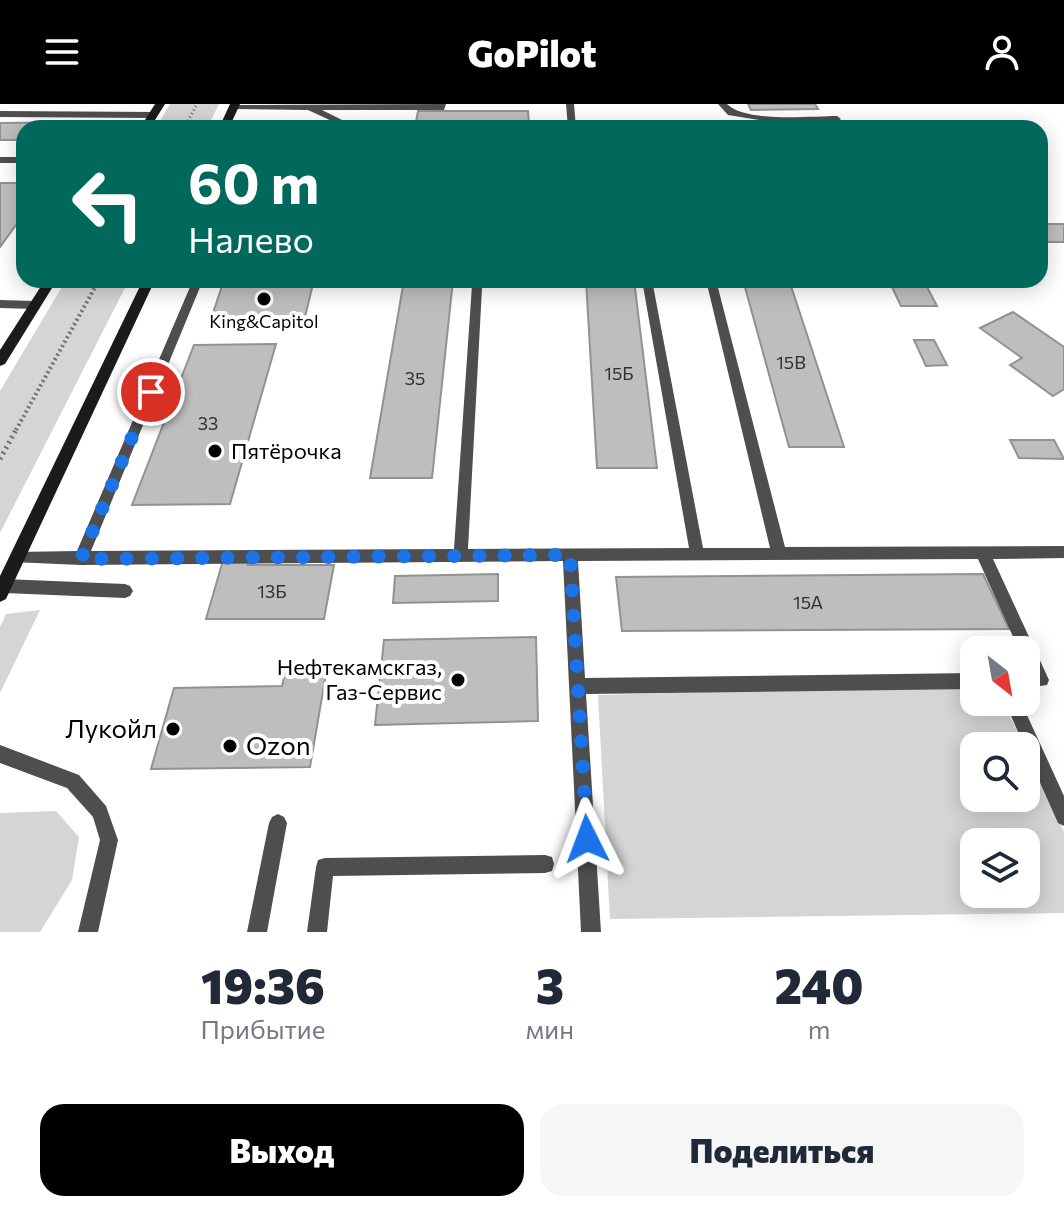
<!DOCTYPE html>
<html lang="ru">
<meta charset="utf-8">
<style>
body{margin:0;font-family:Commissioner,sans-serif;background:#f6f6f7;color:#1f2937;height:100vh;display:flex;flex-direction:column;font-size:30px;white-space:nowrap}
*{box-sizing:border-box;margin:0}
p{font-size:26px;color:#747a83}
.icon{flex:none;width:44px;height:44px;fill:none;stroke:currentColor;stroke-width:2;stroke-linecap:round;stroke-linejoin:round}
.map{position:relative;height:828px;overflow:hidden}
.sheet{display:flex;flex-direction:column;background:#fff;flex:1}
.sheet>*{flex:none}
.hud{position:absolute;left:16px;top:16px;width:1032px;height:168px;border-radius:24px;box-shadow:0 4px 20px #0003;background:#00695c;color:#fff;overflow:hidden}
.needle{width:52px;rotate:149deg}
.buttons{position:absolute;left:960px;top:532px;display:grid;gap:16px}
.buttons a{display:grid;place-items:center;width:80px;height:80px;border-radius:16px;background:#fff;box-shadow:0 4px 20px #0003;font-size:40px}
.pin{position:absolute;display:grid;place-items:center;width:68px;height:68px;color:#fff;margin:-34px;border:4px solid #fff;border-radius:50%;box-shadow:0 2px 8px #0007}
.me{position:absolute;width:88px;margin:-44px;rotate:357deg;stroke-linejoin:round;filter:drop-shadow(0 0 6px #0008)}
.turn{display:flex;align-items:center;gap:28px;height:168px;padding:0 40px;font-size:36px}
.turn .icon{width:104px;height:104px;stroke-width:2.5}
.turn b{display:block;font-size:56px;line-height:68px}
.eta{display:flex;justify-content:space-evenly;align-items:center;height:136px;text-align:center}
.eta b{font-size:48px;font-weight:800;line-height:56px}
.action{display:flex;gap:16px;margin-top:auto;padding:16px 40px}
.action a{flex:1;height:92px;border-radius:24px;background:#000;color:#fff;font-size:32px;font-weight:800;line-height:92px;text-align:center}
.action a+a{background:#f6f6f7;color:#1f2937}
header{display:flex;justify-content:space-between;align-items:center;height:104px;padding:0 40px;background:#000;color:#fff;font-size:36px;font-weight:800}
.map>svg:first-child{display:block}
</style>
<header><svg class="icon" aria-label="menu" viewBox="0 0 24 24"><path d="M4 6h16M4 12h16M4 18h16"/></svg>GoPilot<svg class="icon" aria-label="person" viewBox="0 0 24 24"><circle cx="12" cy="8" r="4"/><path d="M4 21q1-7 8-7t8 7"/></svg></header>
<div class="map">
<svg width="1064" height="828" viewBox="0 0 1064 828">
<rect width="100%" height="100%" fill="#fff"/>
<g fill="#d5d5d5" fill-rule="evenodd">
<path d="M170,0H219L207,24H156Z"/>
<path d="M66,176H129L0,429V287Z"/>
<path d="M40,506L0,589V523L6,510Z"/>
<path d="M974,581V598H1003L1024,642H974V694H1026V647L1064,728V809L610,815L598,591ZM974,738H1026V790H974Z"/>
<path d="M56,707L79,733L72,776L40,828H0V709Z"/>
</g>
<g fill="#bebebe" stroke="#929292" stroke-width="2">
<path d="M748,0H815L818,5L751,6Z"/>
<path d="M418,7H528L529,20H561V24H415Z"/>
<path d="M93,18L89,24H24V36H0V19Z"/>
<path d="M0,79H24V110L0,143Z"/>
<path d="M1040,120H1064V138H1048L1040,126Z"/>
<path d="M224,176H314L305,213L211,215Z"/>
<path d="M404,176H453L432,374H370Z"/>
<path d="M586,176H634L657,364H597Z"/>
<path d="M743,176H789L844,343H789Z"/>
<path d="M891,181H926L937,202H901Z"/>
<path d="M1013,208L1064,243V285L1053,292L1010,261L1022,254L980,224Z"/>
<path d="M914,236H934L947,261L926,262Z"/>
<path d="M276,240L230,400L132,401L194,241Z"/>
<path d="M1010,336H1054L1064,355L1019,354Z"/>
<path d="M250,452L248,461H334L324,515H206L224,453Z"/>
<path d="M498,470V497L393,499L395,472Z"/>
<path d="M983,470L1009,525L622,527L616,473Z"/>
<path d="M536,533L538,617L375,621L384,536Z"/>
<path d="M327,564L310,663L151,665L174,584L282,582L286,565Z"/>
</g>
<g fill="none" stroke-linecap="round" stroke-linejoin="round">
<path stroke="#707070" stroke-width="3" stroke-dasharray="1 3" stroke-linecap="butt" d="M184,24L197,0"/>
<path stroke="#707070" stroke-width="4" stroke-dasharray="2 3" stroke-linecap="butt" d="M16,326L99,176"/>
<path stroke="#707070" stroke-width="5" stroke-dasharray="2 4" stroke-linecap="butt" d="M0,355L17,324"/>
<g fill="#4e4e4e" fill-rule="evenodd">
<path d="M438,0H446L444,6H322L358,24H347L308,6L234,5L230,3L234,1Z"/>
<path d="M566,0H574L576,24H568Z"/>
<path d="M718,0H727C746,19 810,12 837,12L841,15L837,18H773L774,24H769L765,17L728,11Z"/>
<path d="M0,7L153,8L157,11L153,14L0,13Z"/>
<path d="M193,176H203L91,447L454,445L472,181L477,178L546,176V181L541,184H482L468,445L689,444L642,176H652L703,444H770L706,176H716L785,443L1064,442V454L993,455L1049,576L1047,581L1026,584V568H1029L1026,561V546H1019L978,455L578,457L585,574L974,569V585L586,590L601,828H581L563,457L81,461L12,458L10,454L12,450L17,448L77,447Z"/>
<path d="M0,196L35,197L41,201L35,205L0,204Z"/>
<path d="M4,475L125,480L130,482L133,487L130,492L125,494L4,489L0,487V477Z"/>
<path d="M1005,598H1021L1064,692V722L1058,719L1026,647V642H1024Z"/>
<path d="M0,641L79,671L106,702L118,736L98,828H78L100,736L93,713L67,684L0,659Z"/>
<path d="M278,710L284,713L287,719L267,828H247L269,719L272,713Z"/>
<path d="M545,751L552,753L554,760L552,767L545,769L333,772L327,828H307L316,763L318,756L325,754Z"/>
</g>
<rect fill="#4e4e4e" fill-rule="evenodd" x="0" y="53" width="24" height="6"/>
<g fill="#1b1b1b" fill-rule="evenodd">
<path d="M155,0H165L150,24H140Z"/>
<path d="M230,0H240L229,24H219Z"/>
<path d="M45,176H57L5,260L0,262V246Z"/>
<path d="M143,176H155L6,495L0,498V472Z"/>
</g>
</g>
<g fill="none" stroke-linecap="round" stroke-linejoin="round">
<path stroke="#1a73e8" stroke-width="14" stroke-dasharray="0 25.2" d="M151,288L81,455L570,451L587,735"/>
</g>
<g fill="#000" stroke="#fff" stroke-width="3">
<circle cx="264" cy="195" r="8"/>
<circle cx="215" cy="347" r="8"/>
<circle cx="458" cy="576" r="8"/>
<circle cx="173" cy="625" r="8"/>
<circle cx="230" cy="642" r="8"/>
</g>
<g text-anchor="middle" stroke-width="8" stroke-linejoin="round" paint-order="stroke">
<g font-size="18" fill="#000" stroke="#fff">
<text x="264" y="224">King&amp;Capitol</text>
</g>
<g font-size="18" fill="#303030">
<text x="791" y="265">15В</text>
<text x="619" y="276">15Б</text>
<text x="415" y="281">35</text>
<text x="208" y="326">33</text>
<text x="272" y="494">13Б</text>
<text x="808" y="505">15А</text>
</g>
<g font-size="22" fill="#000" stroke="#fff" text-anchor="start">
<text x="231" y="355">Пятёрочка</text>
<text x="442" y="571" text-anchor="end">Нефтекамскгаз,<tspan x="442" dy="25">Газ-Сервис</tspan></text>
</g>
<g font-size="26" fill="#000" stroke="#fff" text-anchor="end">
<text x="157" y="634">Лукойл</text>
<text x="246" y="651" text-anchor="start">Ozon</text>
</g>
</g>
</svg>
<div class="buttons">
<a><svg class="needle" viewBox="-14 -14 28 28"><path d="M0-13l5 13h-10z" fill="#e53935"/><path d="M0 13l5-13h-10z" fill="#747a83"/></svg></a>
<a><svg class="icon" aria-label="search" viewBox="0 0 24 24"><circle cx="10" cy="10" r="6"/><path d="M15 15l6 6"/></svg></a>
<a><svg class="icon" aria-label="layers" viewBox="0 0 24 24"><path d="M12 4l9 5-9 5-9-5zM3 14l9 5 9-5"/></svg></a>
</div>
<div class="pin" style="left:151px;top:288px;background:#d93025"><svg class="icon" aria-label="arrive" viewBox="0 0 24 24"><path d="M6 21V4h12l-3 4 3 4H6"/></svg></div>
<svg class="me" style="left:587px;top:735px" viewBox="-20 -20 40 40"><path d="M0-17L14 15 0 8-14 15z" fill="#1a73e8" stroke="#fff" stroke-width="4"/></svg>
<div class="hud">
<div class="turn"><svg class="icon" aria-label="left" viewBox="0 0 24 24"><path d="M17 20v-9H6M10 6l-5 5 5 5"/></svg><div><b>60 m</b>Налево</div></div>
</div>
</div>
<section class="sheet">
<div class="eta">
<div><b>19:36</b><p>Прибытие</p></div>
<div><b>3</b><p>мин</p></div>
<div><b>240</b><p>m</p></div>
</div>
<div class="action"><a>Выход</a><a>Поделиться</a></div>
</section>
